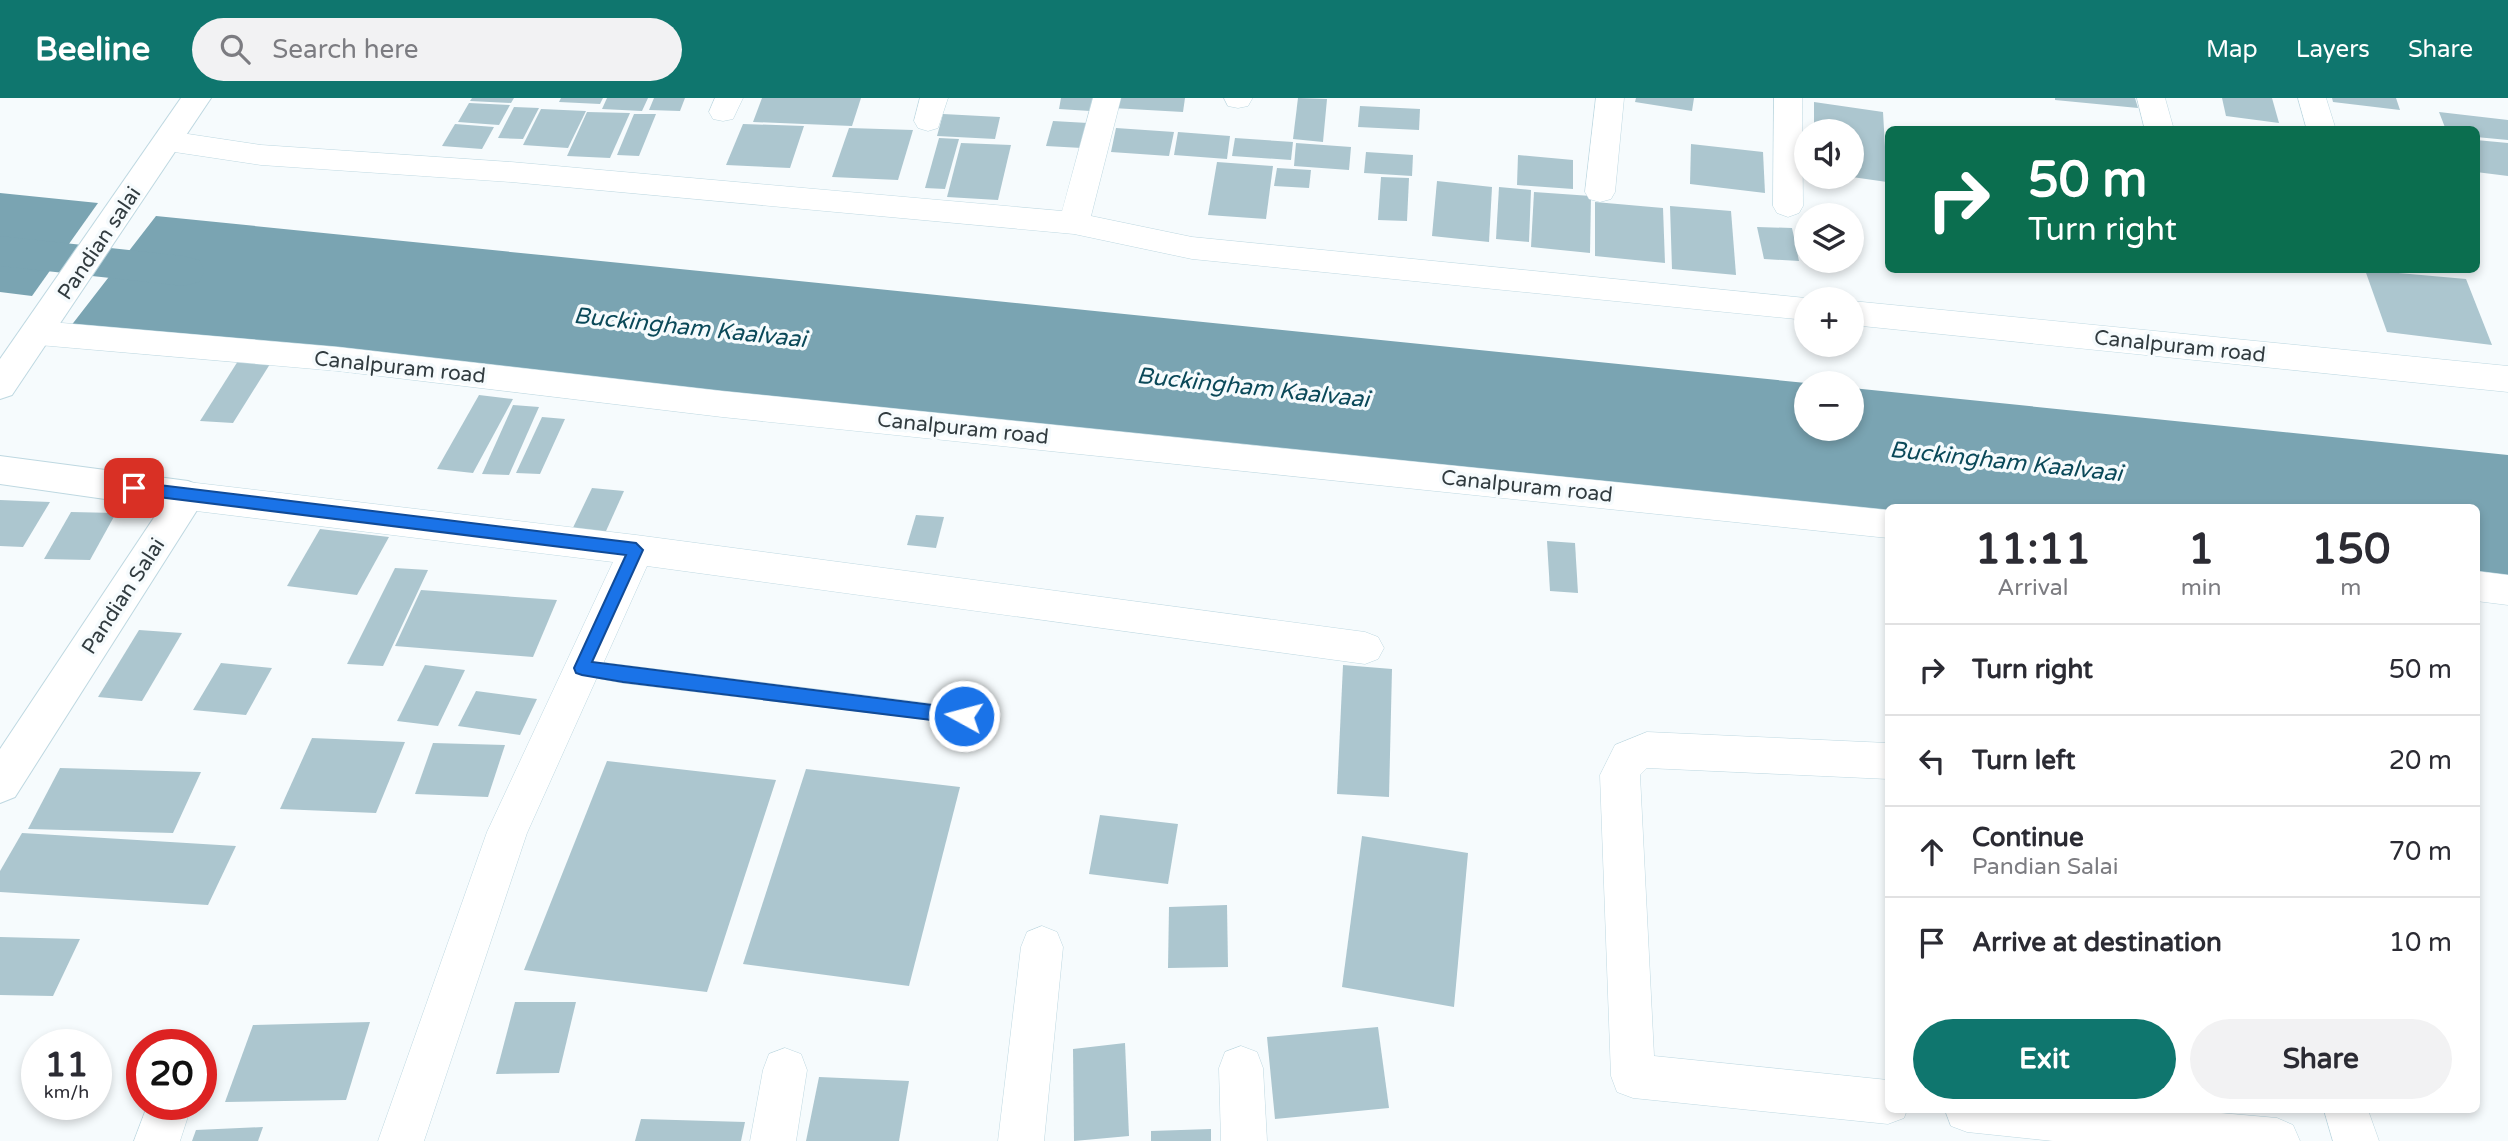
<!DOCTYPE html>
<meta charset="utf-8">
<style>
body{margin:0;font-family:"Varela Round",sans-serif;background:#f2f2f3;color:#2b2b33;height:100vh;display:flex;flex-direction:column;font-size:26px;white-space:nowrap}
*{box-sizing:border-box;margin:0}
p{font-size:23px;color:#7c7c81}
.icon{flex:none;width:38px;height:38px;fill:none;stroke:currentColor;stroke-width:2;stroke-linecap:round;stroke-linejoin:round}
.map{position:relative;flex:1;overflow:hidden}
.panel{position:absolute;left:1885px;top:406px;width:595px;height:609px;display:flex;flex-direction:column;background:#fff;border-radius:10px;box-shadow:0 4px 10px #0003}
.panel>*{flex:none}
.top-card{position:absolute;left:1885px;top:28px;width:595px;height:147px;border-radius:10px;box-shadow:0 4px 10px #0003;background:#0b6e4f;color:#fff;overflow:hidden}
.tools{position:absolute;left:1794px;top:21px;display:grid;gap:14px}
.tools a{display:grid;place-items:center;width:70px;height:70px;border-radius:50%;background:#fff;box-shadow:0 4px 10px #0003;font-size:35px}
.speed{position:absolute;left:21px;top:931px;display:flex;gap:14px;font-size:35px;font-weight:700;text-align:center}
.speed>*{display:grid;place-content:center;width:91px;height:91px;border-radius:50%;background:#fff;box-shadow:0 4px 10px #0003;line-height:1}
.speed small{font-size:18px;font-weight:400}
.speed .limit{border:10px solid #d22;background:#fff;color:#111}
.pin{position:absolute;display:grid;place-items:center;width:60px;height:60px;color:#fff;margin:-30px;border-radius:14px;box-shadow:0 4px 10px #0006}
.me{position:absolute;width:77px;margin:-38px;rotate:277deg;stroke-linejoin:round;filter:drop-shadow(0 0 5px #0008)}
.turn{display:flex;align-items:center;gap:24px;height:147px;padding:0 28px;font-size:32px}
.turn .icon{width:91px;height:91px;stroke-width:2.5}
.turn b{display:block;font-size:49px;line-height:60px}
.eta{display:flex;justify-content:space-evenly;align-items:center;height:119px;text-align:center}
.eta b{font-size:42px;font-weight:800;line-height:49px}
.primary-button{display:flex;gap:14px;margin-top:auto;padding:14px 28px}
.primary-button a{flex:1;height:80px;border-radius:42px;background:#0f766e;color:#fff;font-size:28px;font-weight:800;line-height:80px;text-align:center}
.primary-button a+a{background:#f2f2f3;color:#2b2b33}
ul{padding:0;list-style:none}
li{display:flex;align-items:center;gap:21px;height:91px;padding:0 28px;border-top:2px solid #e1e1e2}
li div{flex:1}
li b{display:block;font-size:26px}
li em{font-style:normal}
header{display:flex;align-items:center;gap:42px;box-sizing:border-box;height:98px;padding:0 35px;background:#0f766e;color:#fff}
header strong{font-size:33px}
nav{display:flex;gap:38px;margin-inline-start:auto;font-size:24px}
.search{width:490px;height:63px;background:#f2f2f3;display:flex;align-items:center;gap:18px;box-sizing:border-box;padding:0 24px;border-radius:38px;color:#7c7c81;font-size:26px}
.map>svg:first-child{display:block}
</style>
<header>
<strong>Beeline</strong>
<div class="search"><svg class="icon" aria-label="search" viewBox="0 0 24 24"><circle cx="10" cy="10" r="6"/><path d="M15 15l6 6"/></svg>Search here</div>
<nav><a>Map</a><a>Layers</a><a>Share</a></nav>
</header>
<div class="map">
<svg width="2508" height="1043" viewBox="0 0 2508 1043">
<rect width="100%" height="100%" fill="#f6fbfd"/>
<g fill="#7aa4b2">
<path d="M0,95L98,105L32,198L0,194Z"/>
<path d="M156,118L1806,285V331H1852V290L2508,357V488L2476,485V410H1888V423L67,233Z"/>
</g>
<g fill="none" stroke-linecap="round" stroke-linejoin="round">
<path fill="#7aa4b2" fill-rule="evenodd" d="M0,138L184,158L199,162L205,173L199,184L184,188L0,168Z"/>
</g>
<g fill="#acc6cf">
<path d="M472,0H514L511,5L470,3Z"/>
<path d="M561,0H603L600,6L559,4Z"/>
<path d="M607,0H648L642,13L602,11Z"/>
<path d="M654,0H685L680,13L649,12Z"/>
<path d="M762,0H861L852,28L753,24Z"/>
<path d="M1061,0H1093L1090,13L1059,11Z"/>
<path d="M1114,0H1185L1183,14L1112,10Z"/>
<path d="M1298,0L1327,1L1323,44L1293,41Z"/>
<path d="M1636,0H1694L1692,13L1635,4Z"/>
<path d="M2055,0H2135L2138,10L2055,2Z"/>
<path d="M2222,0H2272L2279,25L2226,18Z"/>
<path d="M2332,0H2396L2400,12L2333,4Z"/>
<path d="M1814,4L1883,14L1887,84L1852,79V33H1814Z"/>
<path d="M469,5L510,7L499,27L458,24Z"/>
<path d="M1360,8L1420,11L1419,32L1358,29Z"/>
<path d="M514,9L539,10L523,41L498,40Z"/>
<path d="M541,11L586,13L568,50L523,47Z"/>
<path d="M587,14L630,15L610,60L567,58Z"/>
<path d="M2439,14L2508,22V42L2476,39V32H2446Z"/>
<path d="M634,16H656L639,58L617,57Z"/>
<path d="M943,16L1000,19L995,41L937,38Z"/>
<path d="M1053,23L1088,25L1082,50L1046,48Z"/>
<path d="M455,26L494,29L482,51L442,48Z"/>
<path d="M743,26L804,28L790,70L726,67Z"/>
<path d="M849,30L913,32L898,82L832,79Z"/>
<path d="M1116,30L1174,34L1169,58L1111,54Z"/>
<path d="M1178,34L1230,38L1227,61L1174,57Z"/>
<path d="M939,40L959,41L945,91L925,90Z"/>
<path d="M1235,40L1293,44L1291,62L1232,58Z"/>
<path d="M2476,42L2508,45V78L2476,74Z"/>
<path d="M961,45L1011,47L998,102L947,99Z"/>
<path d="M1296,45L1351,49L1349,72L1294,68Z"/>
<path d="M1691,46L1763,54L1765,95L1690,86Z"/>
<path d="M1366,54L1413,57L1412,78L1364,75Z"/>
<path d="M1518,57L1573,62V91L1517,87Z"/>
<path d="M1217,64L1273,68L1266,121L1208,117Z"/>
<path d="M1277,70L1311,72L1309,90L1274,88Z"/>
<path d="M1381,79L1409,80L1407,123L1378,122Z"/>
<path d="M1437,83L1492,89L1489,144L1432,138Z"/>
<path d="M1499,89L1531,92L1529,144L1496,141Z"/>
<path d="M1534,94L1591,98L1590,155L1531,149Z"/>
<path d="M1595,104L1663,110L1665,165L1595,158Z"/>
<path d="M1670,108L1731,113L1736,177L1672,171Z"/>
<path d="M1757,129L1792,130L1799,163L1764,161Z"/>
<path d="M2365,172L2466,181L2492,247L2387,234Z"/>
<path d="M238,263L270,266L233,325L200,323Z"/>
<path d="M479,297L513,301L473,375L437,371Z"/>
<path d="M513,307L539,309L509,377L482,376Z"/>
<path d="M542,319L565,321L540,376L516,375Z"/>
<path d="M592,390L624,393L602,442L569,438Z"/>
<path d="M0,402L50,404L23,449L0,448Z"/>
<path d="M71,414L116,415L90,462L44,461Z"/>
<path d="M916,417L944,419L936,450L907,447Z"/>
<path d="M320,431L389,439L357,497L287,488Z"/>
<path d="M1547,443L1575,445L1578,495L1550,493Z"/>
<path d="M395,470L428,472L383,568L347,566Z"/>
<path d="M421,492L557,502L533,559L395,548Z"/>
<path d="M139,532L182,535L142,603L98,599Z"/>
<path d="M221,565L272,570L246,617L193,612Z"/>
<path d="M425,567L465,572L438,628L397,623Z"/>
<path d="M1343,567L1392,571L1389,699L1337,696Z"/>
<path d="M476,593L537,601L520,637L458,628Z"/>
<path d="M312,640L405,644L376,715L280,711Z"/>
<path d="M433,645L505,647L488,699L415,696Z"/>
<path d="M607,663L776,682L707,894L524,872Z"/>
<path d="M60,670L201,674L173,735L28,731Z"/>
<path d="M806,671L960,689L909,888L743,866Z"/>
<path d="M1100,717L1178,726L1168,786L1089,776Z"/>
<path d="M22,735L236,748L208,807L0,794V773Z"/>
<path d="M1362,738L1468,755L1454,909L1342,889Z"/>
<path d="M1227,807L1228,869L1168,870L1169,809Z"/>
<path d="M0,839L80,841L53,898L0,897Z"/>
<path d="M515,904H576L559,975L496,976Z"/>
<path d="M370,924L346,1002L225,1004L253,927Z"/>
<path d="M1378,929L1389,1010L1275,1021L1267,939Z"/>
<path d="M1125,945L1129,1038L1074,1043L1073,951Z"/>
<path d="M819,979L909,983L899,1043H806Z"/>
<path d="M641,1021L745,1024L741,1043H635Z"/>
<path d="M263,1029L258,1043H192L196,1032Z"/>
<path d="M1211,1031V1043H1151V1033Z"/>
</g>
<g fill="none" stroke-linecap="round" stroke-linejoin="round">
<defs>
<path id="service" d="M582,562L990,613L996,615L999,621L996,627L990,629L623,585L576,576L573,570L576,564Z"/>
<g id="minor">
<path d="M715,0H743L733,21L723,23L713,21L709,14Z"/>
<path d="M920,0H948L938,30L928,33L918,30L914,23Z"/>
<path d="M1093,0H1121L1091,118L1192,139L1816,201H1806V222L1192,161L1074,136L511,84L261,67L168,53L158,50L154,43L158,36L168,33L261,47L511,64L1062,113Z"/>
<path d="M1224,0H1252V1L1248,8L1238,10L1228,8Z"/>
<path d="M1596,0H1624L1615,94L1611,101L1600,104L1589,101L1585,94Z"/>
<path d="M1774,0H1802L1803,108L1799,115L1788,119L1777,115L1773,108Z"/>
<path d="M2137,0H2165L2174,32H2145Z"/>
<path d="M2298,0H2326L2336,32H2307Z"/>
<path d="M1852,203L2508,268V294L1852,227Z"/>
<path d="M39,223L338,249L722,293L1888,412V440L722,319L338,273L39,247L28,243L23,235L28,227Z"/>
<path d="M188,384L636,437L1365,534L1378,539L1384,550L1378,561L1365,566L647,468L527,735L424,1043H378L487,734L613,464L188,412L176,408L171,398L176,388Z"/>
<path d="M2476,473L2508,477V507L2476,503Z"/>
<path d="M1647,634L1888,645V681L1647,670L1640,677L1654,958L1888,982V1012H1907L1904,1020L1888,1026L1633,1000L1617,994L1611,978L1600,677L1615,647Z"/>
<path d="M1042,828L1057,834L1063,849L1044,1043H998L1021,849L1027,834Z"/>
<path d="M1241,948L1257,954L1263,970L1267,1043H1221L1219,970L1225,954Z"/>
<path d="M785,950L801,956L807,972L796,1043H750L763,972L769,956Z"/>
<path d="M148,1006H192L180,1043H134Z"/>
<path d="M1945,1012H2187L2277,1020L2293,1027L2300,1043H2053L1967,1034L1951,1028Z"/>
<path d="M2324,1012H2368L2379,1043H2333Z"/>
</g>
<g id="tertiary">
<path d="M181,0H211L12,297L0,301V261Z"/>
<path d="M0,358L188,383L201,388L206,398L15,699L0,705V651L161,409L0,386Z"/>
</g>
</defs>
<use href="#service" stroke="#bed8e1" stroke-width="1"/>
<use href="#minor" stroke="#bed8e1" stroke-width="1"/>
<use href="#tertiary" stroke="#bed8e1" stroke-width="2"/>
<use href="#service" fill="#fff" fill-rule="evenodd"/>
<use href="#minor" fill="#fff" fill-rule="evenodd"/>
<use href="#tertiary" fill="#fff" fill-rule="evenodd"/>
</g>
<path fill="#1a73e8" stroke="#114b97" stroke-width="2" d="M134,384L636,445L643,452L592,564L964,611L970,613L972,618L970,623L964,626L623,584L582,577L576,575L574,570L626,457L134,396L127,390Z"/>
<g text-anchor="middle" stroke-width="7" stroke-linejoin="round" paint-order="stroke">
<g font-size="21" fill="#323c40" stroke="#f6fbfd">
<text transform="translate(99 145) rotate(-56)" y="7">Pandian salai</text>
<text transform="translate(2180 248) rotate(6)" y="7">Canalpuram road</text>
<text transform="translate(400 269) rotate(6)" y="7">Canalpuram road</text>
<text transform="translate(963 330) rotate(6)" y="7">Canalpuram road</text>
<text transform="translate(1527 388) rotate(6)" y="7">Canalpuram road</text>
<text transform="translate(123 498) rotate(-57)" y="7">Pandian Salai</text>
</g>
<g font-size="23" font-style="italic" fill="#0b4959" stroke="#f6fbfd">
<text transform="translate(690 229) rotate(6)" y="8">Buckingham Kaalvaai</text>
<text transform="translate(1253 289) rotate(6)" y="8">Buckingham Kaalvaai</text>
<text transform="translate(2006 363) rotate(6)" y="8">Buckingham Kaalvaai</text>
</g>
</g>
</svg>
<div class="tools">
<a><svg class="icon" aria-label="sound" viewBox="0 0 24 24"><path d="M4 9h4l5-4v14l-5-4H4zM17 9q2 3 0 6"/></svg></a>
<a><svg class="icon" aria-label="layers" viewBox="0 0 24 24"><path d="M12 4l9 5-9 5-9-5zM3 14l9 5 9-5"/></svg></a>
<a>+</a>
<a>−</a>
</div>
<div class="speed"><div>11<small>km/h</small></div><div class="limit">20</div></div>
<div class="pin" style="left:134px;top:390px;background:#d93025"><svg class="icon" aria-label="arrive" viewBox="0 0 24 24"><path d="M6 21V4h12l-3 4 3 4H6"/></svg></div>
<svg class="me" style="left:964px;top:618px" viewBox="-20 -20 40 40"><circle r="17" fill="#1a73e8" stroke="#fff" stroke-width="3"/><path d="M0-11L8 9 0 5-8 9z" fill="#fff"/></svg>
<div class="top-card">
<div class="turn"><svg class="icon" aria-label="right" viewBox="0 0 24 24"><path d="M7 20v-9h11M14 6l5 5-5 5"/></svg><div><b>50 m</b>Turn right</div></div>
</div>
<section class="panel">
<div class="eta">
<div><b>11:11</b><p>Arrival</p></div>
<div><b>1</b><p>min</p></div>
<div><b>150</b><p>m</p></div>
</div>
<ul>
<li><svg class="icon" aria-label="right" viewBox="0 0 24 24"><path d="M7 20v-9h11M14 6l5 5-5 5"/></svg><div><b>Turn right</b></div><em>50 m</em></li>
<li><svg class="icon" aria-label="left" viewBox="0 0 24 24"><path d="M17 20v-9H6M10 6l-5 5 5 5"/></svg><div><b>Turn left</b></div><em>20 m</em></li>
<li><svg class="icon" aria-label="ahead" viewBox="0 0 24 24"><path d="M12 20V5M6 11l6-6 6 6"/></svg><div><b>Continue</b><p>Pandian Salai</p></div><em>70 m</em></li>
<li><svg class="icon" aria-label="arrive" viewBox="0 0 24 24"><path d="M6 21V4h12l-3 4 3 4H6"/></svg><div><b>Arrive at destination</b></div><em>10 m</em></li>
</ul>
<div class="primary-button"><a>Exit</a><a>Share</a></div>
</section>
</div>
